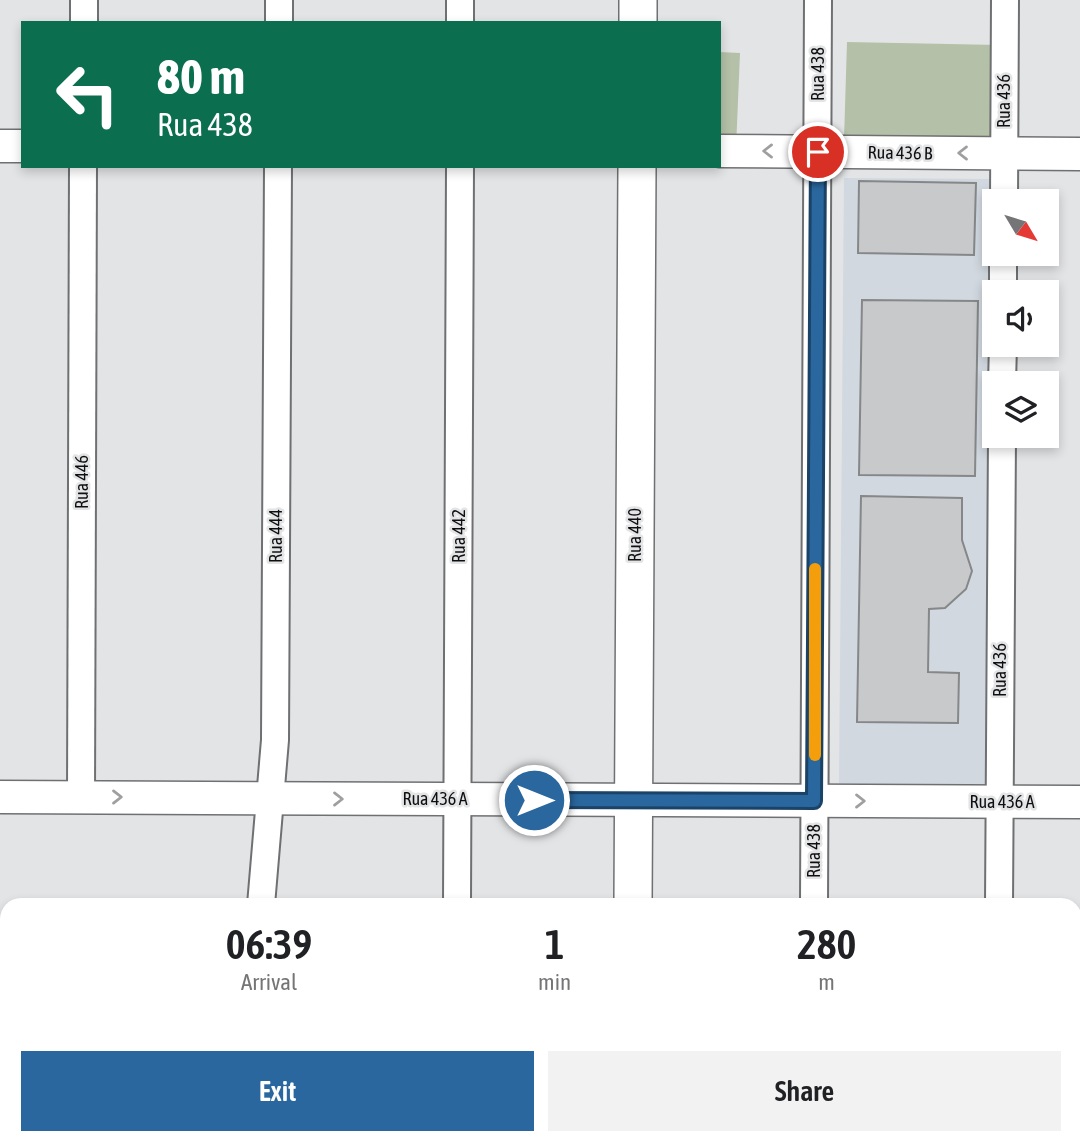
<!DOCTYPE html>
<style>
body{margin:0;font-family:"Asap Condensed",sans-serif;background:#f2f2f2;color:#202124;height:100vh;display:flex;flex-direction:column;font-size:26px;white-space:nowrap}
*{box-sizing:border-box;margin:0}
p{font-size:23px;color:#757577}
.icon{flex:none;width:38px;height:38px;fill:none;stroke:currentColor;stroke-width:2;stroke-linecap:round;stroke-linejoin:round}
.map{position:relative;flex:1;overflow:hidden}
.side{position:absolute;left:0px;top:898px;width:1082px;height:247px;display:flex;flex-direction:column;background:#fff;border-radius:21px 21px 0 0;box-shadow:0 4px 10px #0003}
.side>*{flex:none}
.top-card{position:absolute;left:21px;top:21px;width:700px;height:147px;border-radius:0px;box-shadow:0 4px 10px #0003;background:#0b6e4f;color:#fff;overflow:hidden}
.needle{width:46px;rotate:128deg}
.buttons{position:absolute;left:982px;top:189px;display:grid;gap:14px}
.buttons a{display:grid;place-items:center;width:77px;height:77px;border-radius:0px;background:#fff;box-shadow:0 4px 10px #0003;font-size:35px}
.pin{position:absolute;display:grid;place-items:center;width:60px;height:60px;color:#fff;margin:-30px;border:4px solid #fff;border-radius:50%;box-shadow:0 2px 7px #0007}
.me{position:absolute;width:77px;margin:-38px;rotate:90deg;stroke-linejoin:round;filter:drop-shadow(0 0 5px #0008)}
.turn{display:flex;align-items:center;gap:24px;height:147px;padding:0 21px;font-size:32px}
.turn .icon{width:91px;height:91px;stroke-width:2.5}
.turn b{display:block;font-size:49px;line-height:60px}
.eta{display:flex;justify-content:space-evenly;align-items:center;height:119px;text-align:center}
.eta b{font-size:42px;font-weight:600;line-height:49px}
.primary-button{display:flex;gap:14px;margin-top:auto;padding:14px 21px}
.primary-button a{flex:1;height:80px;border-radius:0px;background:#2a679e;color:#fff;font-size:28px;font-weight:600;line-height:80px;text-align:center}
.primary-button a+a{background:#f2f2f2;color:#202124}
.map>svg:first-child{display:block}
</style>
<div class="map">
<svg width="1080" height="1143" viewBox="0 0 1080 1143">
<rect width="100%" height="100%" fill="#e3e4e6"/>
<path fill="#d2d8e0" d="M844,178L996,179L991,789L839,788Z"/>
<g fill="#b4c0a7">
<path d="M847,42L999,45L997,143L844,140Z"/>
<path d="M719,52L740,53L736,148H719Z"/>
</g>
<g fill="#c7c9ca" stroke="#868789" stroke-width="2">
<path d="M859,181L976,183L974,255L858,253Z"/>
<path d="M862,300L978,301L975,476L859,475Z"/>
<path d="M861,496L962,498V540L972,571L966,589L945,608L929,609L928,672L959,673L958,723L857,722Z"/>
<path d="M0,926H7V1079L0,1080Z"/>
</g>
<g fill="none" stroke-linecap="round" stroke-linejoin="round">
<defs>
<g id="minor">
<path d="M84,23V0"/>
<path d="M279,23V0"/>
<path d="M460,23V0"/>
<path d="M1004,201L1005,0"/>
<path d="M1003,292V254"/>
<path d="M1002,383L1003,345"/>
<path d="M81,797L83,166"/>
<path d="M261,905L275,740L278,166"/>
<path d="M457,905L460,166"/>
<path d="M814,905L818,0"/>
<path d="M999,905L1002,436"/>
<path d="M260,1143V1138"/>
<path d="M457,1143V1138"/>
<path d="M813,1143V1138"/>
<path d="M997,1143V1138"/>
</g>
<g id="tertiary">
<path d="M0,146H23"/>
<path d="M719,151L1080,154"/>
<path d="M0,797L1080,802"/>
</g>
<g id="secondary">
<path d="M638,23V0"/>
<path d="M633,905L637,166"/>
<path d="M632,1143V1138"/>
</g>
</defs>
<use href="#minor" stroke="#6f7072" stroke-width="30"/>
<use href="#tertiary" stroke="#6f7072" stroke-width="35"/>
<use href="#secondary" stroke="#6f7072" stroke-width="40"/>
<use href="#minor" stroke="#fff" stroke-width="26"/>
<use href="#tertiary" stroke="#fff" stroke-width="32"/>
<use href="#secondary" stroke="#fff" stroke-width="37"/>
</g>
<defs><path id="oneway-chevron" d="M-2-3.5L2.5 0L-2 3.5" fill="none" stroke-width="1.6" stroke-linecap="round" stroke-linejoin="round" transform="scale(1.75)"/></defs>
<g stroke="#9f9f9f">
<use href="#oneway-chevron" transform="translate(768 151) rotate(-180)"/>
<use href="#oneway-chevron" transform="translate(963 153) rotate(-180)"/>
<use href="#oneway-chevron" transform="translate(117 797)"/>
<use href="#oneway-chevron" transform="translate(338 799)"/>
<use href="#oneway-chevron" transform="translate(860 801)"/>
</g>
<g fill="none" stroke-linecap="round" stroke-linejoin="round">
<defs>
<path id="route" d="M534,800L814,801L818,152"/>
</defs>
<use href="#route" stroke="#1b4367" stroke-width="18"/>
<use href="#route" stroke="#2a679e" stroke-width="12"/>
<path stroke="#f59e0b" stroke-width="12" d="M815,755V569"/>
</g>
<g text-anchor="middle" stroke-width="5" stroke-linejoin="round" paint-order="stroke">
<g font-size="18" fill="#0f0f0f" stroke="#e3e4e6">
<text transform="translate(818 74) rotate(-90)" y="6">Rua 438</text>
<text transform="translate(1004 101) rotate(-90)" y="6">Rua 436</text>
<text transform="translate(900 153) rotate(1)" y="6">Rua 436 B</text>
<text transform="translate(82 482) rotate(-90)" y="6">Rua 446</text>
<text transform="translate(635 535) rotate(-90)" y="6">Rua 440</text>
<text transform="translate(276 536) rotate(-90)" y="6">Rua 444</text>
<text transform="translate(459 536) rotate(-90)" y="6">Rua 442</text>
<text transform="translate(1000 670) rotate(-90)" y="6">Rua 436</text>
<text x="435" y="805">Rua 436 A</text>
<text x="1002" y="808">Rua 436 A</text>
<text transform="translate(814 851) rotate(-90)" y="6">Rua 438</text>
</g>
</g>
</svg>
<div class="buttons">
<a><svg class="needle" viewBox="-14 -14 28 28"><path d="M0-13l5 13h-10z" fill="#e53935"/><path d="M0 13l5-13h-10z" fill="#757577"/></svg></a>
<a><svg class="icon" aria-label="sound" viewBox="0 0 24 24"><path d="M4 9h4l5-4v14l-5-4H4zM17 9q2 3 0 6"/></svg></a>
<a><svg class="icon" aria-label="layers" viewBox="0 0 24 24"><path d="M12 4l9 5-9 5-9-5zM3 14l9 5 9-5"/></svg></a>
</div>
<div class="pin" style="left:818px;top:152px;background:#d93025"><svg class="icon" aria-label="arrive" viewBox="0 0 24 24"><path d="M6 21V4h12l-3 4 3 4H6"/></svg></div>
<svg class="me" style="left:534px;top:800px" viewBox="-20 -20 40 40"><circle r="17" fill="#2a679e" stroke="#fff" stroke-width="3"/><path d="M0-11L8 9 0 5-8 9z" fill="#fff"/></svg>
<div class="top-card">
<div class="turn"><svg class="icon" aria-label="left" viewBox="0 0 24 24"><path d="M17 20v-9H6M10 6l-5 5 5 5"/></svg><div><b>80 m</b>Rua 438</div></div>
</div>
<section class="side">
<div class="eta">
<div><b>06:39</b><p>Arrival</p></div>
<div><b>1</b><p>min</p></div>
<div><b>280</b><p>m</p></div>
</div>
<div class="primary-button"><a>Exit</a><a>Share</a></div>
</section>
</div>
